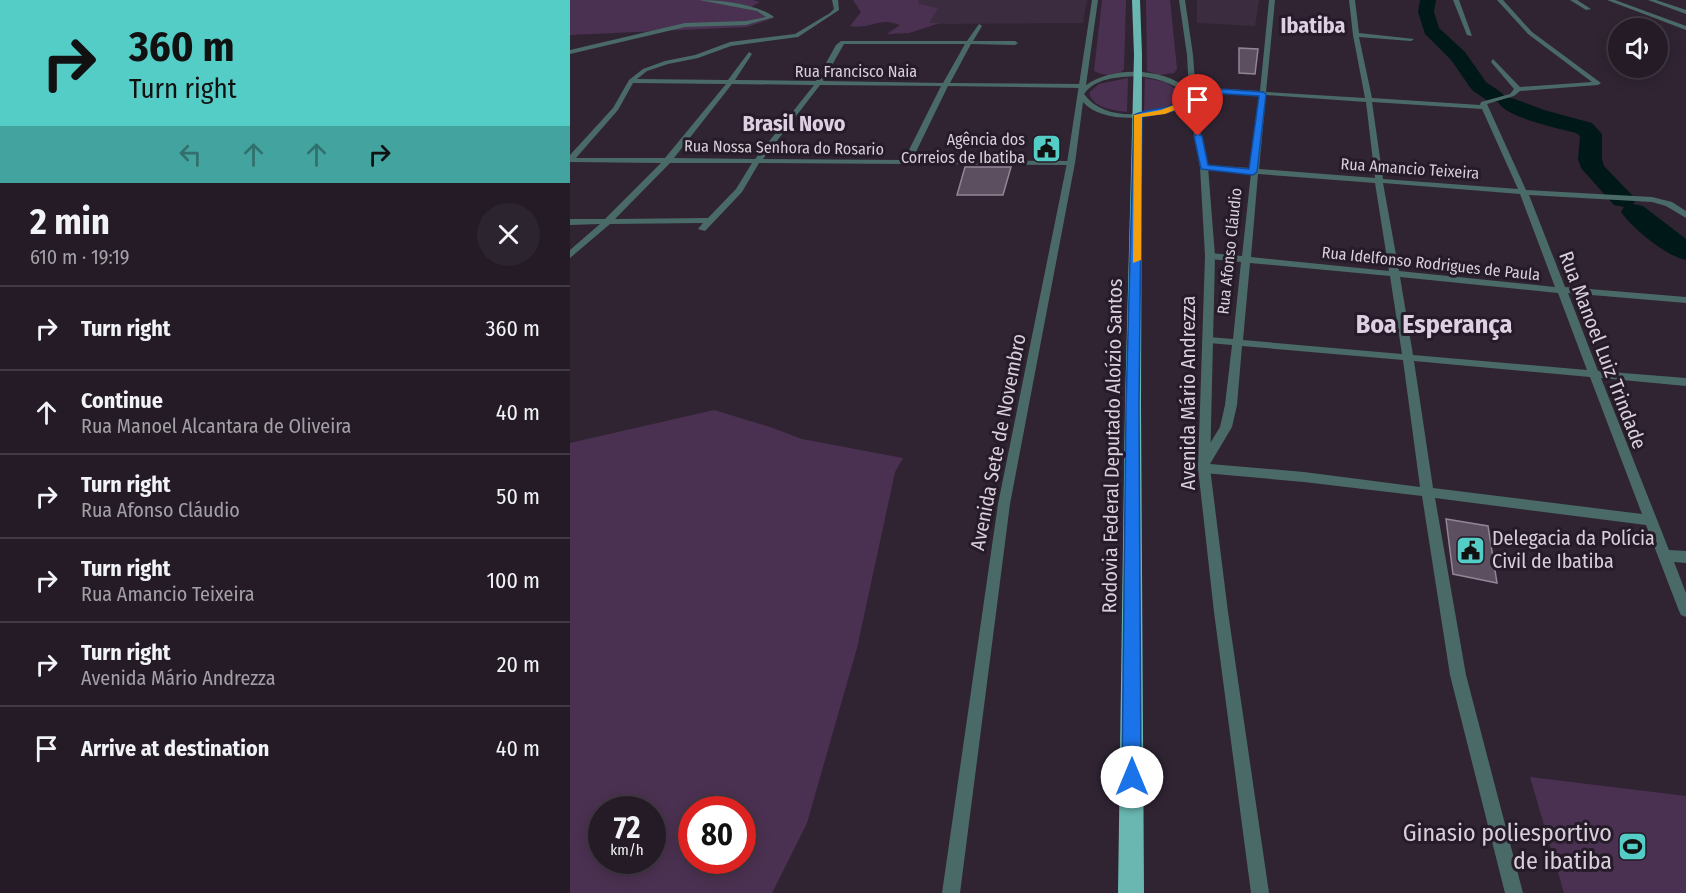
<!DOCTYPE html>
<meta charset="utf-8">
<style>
body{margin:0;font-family:"Fira Sans Condensed",sans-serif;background:#2c242e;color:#f1f3f6;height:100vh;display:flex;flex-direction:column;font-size:22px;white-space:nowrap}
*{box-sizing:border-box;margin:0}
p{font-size:20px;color:#a3a1a7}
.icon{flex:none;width:33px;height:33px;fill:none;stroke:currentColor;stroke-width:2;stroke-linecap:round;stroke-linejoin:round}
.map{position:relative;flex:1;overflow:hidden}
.drawer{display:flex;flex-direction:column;background:#241b26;width:570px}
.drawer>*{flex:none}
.hud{background:#54cdc7;color:#111;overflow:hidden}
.tools{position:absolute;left:1038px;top:18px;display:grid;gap:12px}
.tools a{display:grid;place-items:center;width:60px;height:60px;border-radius:50%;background:#241b26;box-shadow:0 3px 15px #0003,0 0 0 2px #413943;font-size:30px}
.speed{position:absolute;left:18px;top:796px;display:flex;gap:12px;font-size:30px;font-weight:700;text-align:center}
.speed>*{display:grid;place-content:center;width:78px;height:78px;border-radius:50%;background:#241b26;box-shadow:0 3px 15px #0003,0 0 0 2px #413943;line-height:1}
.speed small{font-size:15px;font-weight:400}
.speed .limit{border:9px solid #d22;background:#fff;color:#111}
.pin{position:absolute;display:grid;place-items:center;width:51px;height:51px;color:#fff;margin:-62px -26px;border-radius:50% 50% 50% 0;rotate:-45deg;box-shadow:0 0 6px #0007}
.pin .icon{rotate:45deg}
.me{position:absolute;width:66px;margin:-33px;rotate:0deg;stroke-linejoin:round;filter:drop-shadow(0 0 4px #0008)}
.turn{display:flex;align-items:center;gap:21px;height:126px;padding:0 30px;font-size:27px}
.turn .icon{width:78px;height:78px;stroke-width:2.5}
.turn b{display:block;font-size:42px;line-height:51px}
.lanes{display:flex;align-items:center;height:57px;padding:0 30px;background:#0003;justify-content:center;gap:30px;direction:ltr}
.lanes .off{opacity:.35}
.round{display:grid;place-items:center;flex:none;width:63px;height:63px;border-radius:32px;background:#2c242e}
.headline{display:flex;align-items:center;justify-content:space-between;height:102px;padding:0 30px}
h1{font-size:36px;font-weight:700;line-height:45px}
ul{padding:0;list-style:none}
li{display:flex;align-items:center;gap:18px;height:84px;padding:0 30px;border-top:2px solid #413943}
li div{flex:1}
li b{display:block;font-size:22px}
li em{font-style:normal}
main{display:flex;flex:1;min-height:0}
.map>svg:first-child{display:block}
</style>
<main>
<section class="drawer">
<div class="hud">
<div class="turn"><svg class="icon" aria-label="right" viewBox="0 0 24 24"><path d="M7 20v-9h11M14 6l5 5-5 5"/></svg><div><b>360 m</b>Turn right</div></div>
<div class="lanes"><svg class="icon off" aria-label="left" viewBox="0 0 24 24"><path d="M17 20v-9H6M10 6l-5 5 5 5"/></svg><svg class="icon off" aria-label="ahead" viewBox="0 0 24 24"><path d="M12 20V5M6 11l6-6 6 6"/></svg><svg class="icon off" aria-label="ahead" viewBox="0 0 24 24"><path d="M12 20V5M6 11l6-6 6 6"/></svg><svg class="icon" aria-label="right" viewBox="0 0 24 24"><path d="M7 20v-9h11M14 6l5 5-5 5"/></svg></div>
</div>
<div class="headline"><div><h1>2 min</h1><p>610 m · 19:19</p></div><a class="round"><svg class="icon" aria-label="close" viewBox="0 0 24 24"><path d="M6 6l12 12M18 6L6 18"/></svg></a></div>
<ul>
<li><svg class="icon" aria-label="right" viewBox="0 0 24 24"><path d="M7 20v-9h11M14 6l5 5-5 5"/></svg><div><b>Turn right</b></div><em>360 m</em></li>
<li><svg class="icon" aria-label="ahead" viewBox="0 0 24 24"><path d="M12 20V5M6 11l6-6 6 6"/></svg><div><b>Continue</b><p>Rua Manoel Alcantara de Oliveira</p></div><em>40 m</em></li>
<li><svg class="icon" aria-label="right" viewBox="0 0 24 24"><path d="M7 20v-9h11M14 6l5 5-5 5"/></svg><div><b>Turn right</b><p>Rua Afonso Cláudio</p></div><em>50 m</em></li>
<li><svg class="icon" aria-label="right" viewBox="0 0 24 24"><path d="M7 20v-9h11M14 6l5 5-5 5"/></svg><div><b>Turn right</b><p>Rua Amancio Teixeira</p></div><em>100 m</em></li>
<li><svg class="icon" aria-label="right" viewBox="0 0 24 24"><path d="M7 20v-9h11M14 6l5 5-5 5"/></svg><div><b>Turn right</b><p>Avenida Mário Andrezza</p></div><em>20 m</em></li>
<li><svg class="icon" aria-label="arrive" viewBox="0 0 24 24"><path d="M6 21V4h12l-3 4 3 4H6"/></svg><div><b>Arrive at destination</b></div><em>40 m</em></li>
</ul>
</section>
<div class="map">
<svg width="1116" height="893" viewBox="0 0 1116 893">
<rect width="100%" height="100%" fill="#302433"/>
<g fill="#3c2c40">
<path d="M349,0H517L513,23L358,24L347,4Z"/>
<path d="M627,0H689L685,26L627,23Z"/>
</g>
<g fill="#4b3151" fill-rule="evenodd">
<path d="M0,0H183L190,2L181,7L204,18L177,27L0,35Z"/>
<path d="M283,0H349L348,4L368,8L359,23H370L339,33L317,34L330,25C309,16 300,30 280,26L291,12Z"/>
<path d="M532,0H556L554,69C547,77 533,76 524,71Z"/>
<path d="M576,0H600L607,69L604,73L589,75L577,71Z"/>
<path d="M558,78L557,112C544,110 527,109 520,96V92L529,84Z"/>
<path d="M575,78L595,82L607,90L609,94C604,108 587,110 574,111Z"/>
<path d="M144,410L200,427L232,439L333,458L325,472L287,648L237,823L202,893H0V443ZM32,810H82V861H32ZM122,810H172V861H122Z"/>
<path d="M960,777L1116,796V893H994Z"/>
</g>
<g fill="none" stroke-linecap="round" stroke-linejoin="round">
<path fill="#001817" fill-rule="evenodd" d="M850,0H866L864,12L869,28L895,52L916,82L932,93L935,97L945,99L974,110L1022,123L1032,134V159L1034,166L1062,195L1066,200L1063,204L1073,206L1116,239V260C1096,256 1063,229 1051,212L1054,207L1044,205L1011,168L1008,159L1010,136L1006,133C989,128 936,118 928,102L918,101L902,90L881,60L855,34L848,12Z"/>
</g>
<g fill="#5c4f5f" stroke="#938596" stroke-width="1.5">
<path d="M669,48L688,49L685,74L669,73Z"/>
<path d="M395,167H441L433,195H387Z"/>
<path d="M876,519L918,526L927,583L883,574Z"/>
</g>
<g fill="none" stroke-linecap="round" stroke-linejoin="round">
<g fill="#4a6a68" fill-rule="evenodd">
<path d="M129,0C151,0 187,4 204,17L176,25L115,27L0,54V50L115,23L176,21L196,17L187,11Z"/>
<path d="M262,0H268L269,10L228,37L161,46L128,58L98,64L77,71L67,79L158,80L179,52L182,54L165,80L246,81L266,45L271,41H397L409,24L412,26L403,41H445L448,43L445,45L401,44L380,83L512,84L515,86L512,88L378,86L342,160L501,161L505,163L501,165L189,163L172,192L135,231L128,229L133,223L40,224L0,258V250L30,224L0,225V219H35L91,163L0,162V155L43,108L59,80L73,69L95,61L125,55L160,42L225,34L260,13L264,9ZM274,44H395L373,83L253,81ZM63,83L156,84L95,158H6L48,110ZM162,84L244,85L185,159L104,158ZM250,85L371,86L334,160L193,159ZM100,163H182L166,189L138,218L45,219Z"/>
<path d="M699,0H705L696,92L795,98L783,35L779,0H785L789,33L844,39L841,41L789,37L802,98L910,105L911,102L940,94L944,89L921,62L923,59L950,87L1022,82L958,34L927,0H933L962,32L1031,83L1028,85L950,91L944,96L917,104L956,190L1082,197L1102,202L1116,211V218L1096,206L1082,202L959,195L995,287L1116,297V303L998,293L1028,371L1116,378V386L1031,378L1099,550L1116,551V563L1104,562L1116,593V617L1111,615L1109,611L1076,525L865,498L896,675L953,893H935L880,675L852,496L734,482L634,473L630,471L628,463L650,427L655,405L662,345L639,343L634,340L639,337L663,339L671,262L640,259L635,256L640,253L672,256L681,173L634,169L630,167L634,165L681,168L689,95L622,91L619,89L622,87L690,91ZM696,95L796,102L805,178L689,169ZM802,102L912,109L948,189L813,179ZM688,174L805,183L819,271L681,257ZM813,183L950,194L985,287L829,271ZM680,263L820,276L832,354L673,340ZM830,277L988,293L1017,370L843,355ZM672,346L833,360L850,487L734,472L640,464L662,427L667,405ZM844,361L1020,377L1072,514L863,488Z"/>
<path d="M883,0H889L902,36L897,35Z"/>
<path d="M1000,0H1007L1021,9L1016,10Z"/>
<path d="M1037,0H1045L1116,26V30Z"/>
<path d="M1078,0H1086L1116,10V14Z"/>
</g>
<path fill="#4a6a68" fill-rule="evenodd" d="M522,0H528L516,85C543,66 594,67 619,90L617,55L609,0H615L623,55L628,122L638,167L645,256L640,468L658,612L699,893H681L644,612L628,468L635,256L630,167L622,122L620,101C596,119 535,127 513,102L505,163L440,504L390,893H372L428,504L497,163ZM566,76C586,78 603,82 618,96C592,116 536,125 514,94C525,78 548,77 566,76Z"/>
<path fill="#6ab7b2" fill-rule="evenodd" d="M562,0H570L572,55L571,406L574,893H548L555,406L564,55Z"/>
</g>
<path fill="#1a73e8" stroke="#114b97" stroke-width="1.5" d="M622,87L693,92L696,94L687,172L683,175L631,169L624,136L628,134L632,136L638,165L679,169L689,96L625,92C618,113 591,113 572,117L569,406L571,777L568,784L562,787L555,784L552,777L556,406L564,115C582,105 610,114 619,89Z"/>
<path fill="#f59e0b" d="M612,102L616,104L615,106L595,114L572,117L571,260L563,263L564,115L591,110Z"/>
<defs>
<symbol id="civic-square" viewBox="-11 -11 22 22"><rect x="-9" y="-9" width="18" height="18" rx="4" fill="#54cdc7" stroke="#261b29"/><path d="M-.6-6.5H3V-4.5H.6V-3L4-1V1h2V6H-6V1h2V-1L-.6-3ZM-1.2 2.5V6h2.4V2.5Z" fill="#111"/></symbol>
<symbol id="stadium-square" viewBox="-11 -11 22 22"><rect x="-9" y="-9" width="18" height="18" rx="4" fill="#54cdc7" stroke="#261b29"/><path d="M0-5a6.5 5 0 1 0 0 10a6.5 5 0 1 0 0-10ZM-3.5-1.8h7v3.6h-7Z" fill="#111"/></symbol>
</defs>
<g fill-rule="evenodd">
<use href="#civic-square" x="460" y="132" width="33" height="33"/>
<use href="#civic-square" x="884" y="534" width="33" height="33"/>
<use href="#stadium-square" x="1046" y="830" width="33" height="33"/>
</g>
<g text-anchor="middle" stroke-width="6" stroke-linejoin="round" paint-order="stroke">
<g font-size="16" fill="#d7cfd9" stroke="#261b29">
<text x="286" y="77">Rua Francisco Naia</text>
<text transform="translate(214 147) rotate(1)" y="6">Rua Nossa Senhora do Rosario</text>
<text transform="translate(840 168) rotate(4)" y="6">Rua Amancio Teixeira</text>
<text transform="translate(659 251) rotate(-84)" y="6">Rua Afonso Cláudio</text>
<text transform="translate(861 263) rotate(6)" y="6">Rua Idelfonso Rodrigues de Paula</text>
</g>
<g font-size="16" fill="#d7cfd9" stroke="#261b29" text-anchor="end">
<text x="455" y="145">Agência dos<tspan x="455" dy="18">Correios de Ibatiba</tspan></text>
</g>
<g font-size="20" fill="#d7cfd9" stroke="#261b29">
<text transform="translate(1033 350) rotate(69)" y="7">Rua Manoel Luiz Trindade</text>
<text transform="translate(618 393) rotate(-90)" y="7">Avenida Mário Andrezza</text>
<text transform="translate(428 442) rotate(-79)" y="7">Avenida Sete de Novembro</text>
<text transform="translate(542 446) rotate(-89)" y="7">Rodovia Federal Deputado Aloízio Santos</text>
</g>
<g font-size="20" fill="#d7cfd9" stroke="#261b29" text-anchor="start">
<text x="922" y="545">Delegacia da Polícia<tspan x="922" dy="23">Civil de Ibatiba</tspan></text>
</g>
<g font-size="22" font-weight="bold" fill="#dfcfe2" stroke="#261b29">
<text x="743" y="33">Ibatiba</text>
<text x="224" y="131">Brasil Novo</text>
</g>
<g font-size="24" fill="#d7cfd9" stroke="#261b29" text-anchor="end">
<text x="1042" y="841">Ginasio poliesportivo<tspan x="1042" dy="28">de ibatiba</tspan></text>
</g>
<g font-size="26" font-weight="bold" fill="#dfcfe2" stroke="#261b29">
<text x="864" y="333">Boa Esperança</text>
</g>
</g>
</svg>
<div class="tools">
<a><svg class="icon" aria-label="sound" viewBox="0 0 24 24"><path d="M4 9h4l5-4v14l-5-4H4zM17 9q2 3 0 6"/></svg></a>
</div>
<div class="speed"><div>72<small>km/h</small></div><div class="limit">80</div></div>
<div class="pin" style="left:628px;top:136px;background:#d93025"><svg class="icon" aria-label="arrive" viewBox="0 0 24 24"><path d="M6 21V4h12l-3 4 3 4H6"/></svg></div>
<svg class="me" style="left:562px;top:777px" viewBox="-20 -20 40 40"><circle r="19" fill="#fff"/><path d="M0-13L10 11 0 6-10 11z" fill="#1a73e8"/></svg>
</div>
</main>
